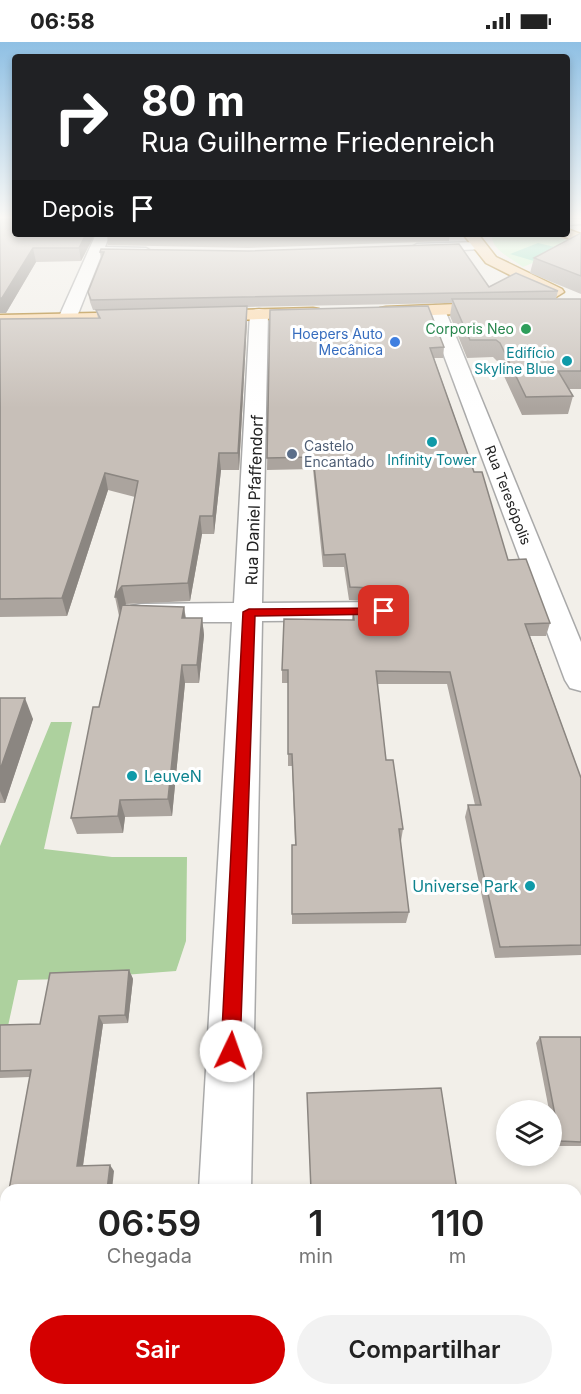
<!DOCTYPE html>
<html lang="pt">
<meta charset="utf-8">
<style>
body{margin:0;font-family:Inter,sans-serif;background:#f2f2f2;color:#222;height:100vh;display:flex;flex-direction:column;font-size:22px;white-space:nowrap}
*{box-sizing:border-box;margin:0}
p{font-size:20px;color:#767676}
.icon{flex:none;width:33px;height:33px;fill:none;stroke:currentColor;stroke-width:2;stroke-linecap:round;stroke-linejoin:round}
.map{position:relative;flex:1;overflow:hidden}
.drawer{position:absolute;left:0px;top:1142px;width:582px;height:212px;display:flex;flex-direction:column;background:#fff;border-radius:18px 18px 0 0;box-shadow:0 3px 9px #0003}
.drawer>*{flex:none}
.hud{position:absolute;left:12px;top:12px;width:558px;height:183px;border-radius:6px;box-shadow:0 3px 9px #0003;background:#202124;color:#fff;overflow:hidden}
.controls{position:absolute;left:496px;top:1058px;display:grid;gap:12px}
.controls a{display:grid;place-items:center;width:66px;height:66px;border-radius:50%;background:#fff;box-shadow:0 3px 9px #0003;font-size:30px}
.pin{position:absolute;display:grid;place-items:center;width:51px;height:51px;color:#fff;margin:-26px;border-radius:12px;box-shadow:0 3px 9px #0006}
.me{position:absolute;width:66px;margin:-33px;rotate:3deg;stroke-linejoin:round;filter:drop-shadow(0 0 4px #0008)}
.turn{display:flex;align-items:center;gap:21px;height:126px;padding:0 30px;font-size:27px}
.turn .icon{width:78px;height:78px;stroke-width:2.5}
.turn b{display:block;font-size:42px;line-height:51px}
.then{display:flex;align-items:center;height:57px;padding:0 30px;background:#0003;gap:12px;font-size:22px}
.eta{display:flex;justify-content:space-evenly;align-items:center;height:102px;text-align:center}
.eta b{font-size:36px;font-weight:600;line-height:42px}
.primary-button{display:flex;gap:12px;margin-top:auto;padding:12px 30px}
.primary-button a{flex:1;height:69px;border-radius:36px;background:#d40000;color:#fff;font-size:24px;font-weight:600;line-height:69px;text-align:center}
.primary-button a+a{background:#f2f2f2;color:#222}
.status{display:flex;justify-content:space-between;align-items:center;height:42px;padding:0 30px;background:#fff;direction:ltr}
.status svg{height:16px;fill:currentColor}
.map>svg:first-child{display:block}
</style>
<div class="status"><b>06:58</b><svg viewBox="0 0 49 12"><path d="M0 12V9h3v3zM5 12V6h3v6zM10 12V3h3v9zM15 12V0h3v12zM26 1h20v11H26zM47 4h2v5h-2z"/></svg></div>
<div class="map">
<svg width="581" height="1352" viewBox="0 0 581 1352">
<rect width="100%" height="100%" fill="#f2efe9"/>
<path fill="#add19e" d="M51,680H72L44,807L112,815H187L186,899L176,929L71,937L18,938L0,1021V804Z"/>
<path fill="#c8facc" d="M492,192H551L577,202L523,225C511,216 490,207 492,192Z"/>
<path fill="#88e0be" d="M538,201L563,207L534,219L510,212Z"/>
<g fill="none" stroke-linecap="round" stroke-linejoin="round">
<defs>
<g id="minor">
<path d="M567,177H581V182L567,183Z"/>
<path d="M96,192H110L105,205L146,206L153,210L146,214H101L76,277L73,281H61L58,277Z"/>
<path d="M478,200L485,204L483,207L417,210L410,206L417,202Z"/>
<path d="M436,263L442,264L445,268L581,600V649L570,646L565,638L427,268L430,264Z"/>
<path d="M259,267L265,268L268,272L262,561L384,560L394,562L398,569L394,576L384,578L262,579L251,1148H199L232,580H141L131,578L127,571L131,564L141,562L234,561L250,272L253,268Z"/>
<rect x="186" y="1347" width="60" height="5"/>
</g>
<g id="major">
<path d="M567,187L581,192V201L562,194L561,192H567Z"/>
<path d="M463,192H478L496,215L562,247L564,250L556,255L550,253L486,221Z"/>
<path d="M528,259L581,262V272L528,269L386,275L380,274L377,270L380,266L386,265Z"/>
<path d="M313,266L319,267L322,271L319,275L203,279L197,278L194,274L197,270L203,269Z"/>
<path d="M142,270L148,271L151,275L148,279L0,283V273Z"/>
</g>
</defs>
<use href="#minor" stroke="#a9a9a9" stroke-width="3"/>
<use href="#major" stroke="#a06b00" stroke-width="3"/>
<use href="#minor" fill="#fff" fill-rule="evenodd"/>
<use href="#major" fill="#fcd6a4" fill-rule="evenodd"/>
</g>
<g fill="#aba49e">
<path d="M581,191V252L530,231L534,216Z"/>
<path d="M15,192H95L81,219L36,220L6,271Z"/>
<path d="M107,192H450L449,199L248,206L108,203Z"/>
<path d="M100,210L489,245L558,249L556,257H581V347H569L573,354L568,372L522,373L497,319L493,315L467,316L450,274L452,261L247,265V279L239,428H221L214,492H202L190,559L126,562L125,563L184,565L186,576H202L204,593L199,641H185L172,774L125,775L123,791L77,792L71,776L99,665L120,574H119L115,555L135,455L108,448L67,574L0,575V277L98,276L96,268H93L90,260L88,250L101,217Z"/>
<path d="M270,268L444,305L443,316H434L474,430L508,518L550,581L546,594H530L581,736V913L495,916L465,775L468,763H475L447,642H377L386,718L403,787L401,799H400L409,870L406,881L292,882V803H295L292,724H288V641H282V628L352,578L353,568L396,566L397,564L394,560L349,558L344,525H323L313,427L267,428Z"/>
<path d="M0,656L33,677L5,761H0Z"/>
<path d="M129,928L133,937L128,981L103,982L83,1124L114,1129L9,1148L30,1035L0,1036V983L40,982Z"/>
<path d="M540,995H581V1104H556L552,1084V1068H549L536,1001Z"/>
<path d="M6,1161V1207H5L0,1204V1193Z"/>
<path d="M576,1308H581V1352H578L576,1340Z"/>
</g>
<g fill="#8b8681">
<path d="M86,192H95L81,219L79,206Z"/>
<path d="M33,206L36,220L6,271H0V256Z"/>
<path d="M247,264V279L239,428L238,411Z"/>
<path d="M219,411L221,428L214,492L213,474Z"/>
<path d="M105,431L108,448L67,574L62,556Z"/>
<path d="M200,474L202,492L190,559L188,541Z"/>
<path d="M122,544L126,562L120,570L116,552Z"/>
<path d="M184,565L186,582L182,576Z"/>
<path d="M202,576L204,593L199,641L197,623Z"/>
<path d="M182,623L185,641L172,774L168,757Z"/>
<path d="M25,656L33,677L5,761L0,749V728Z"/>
<path d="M120,758L125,775L123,791L118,774Z"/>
<path d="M129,928L133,937L128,981L125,973Z"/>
<path d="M99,974L103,982L82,1130L77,1124Z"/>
<path d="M110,1123L114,1129L112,1148H107Z"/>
<rect x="110" y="1347" width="5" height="5"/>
</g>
<g fill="#c7bfb8" stroke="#8b8681" stroke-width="1.5">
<path d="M0,177H15V192H86L79,206H33L2,256H0Z"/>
<path d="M581,191V234L534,216Z"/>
<path d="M459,202L489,245L516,231L558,249L91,258L88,250L104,210H100L101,207L248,209Z"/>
<path d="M452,257H581V329H558L573,354L526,355L500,301L496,298H470Z"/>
<path d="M247,264L238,411H219L213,474H200L188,541L122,544L116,552L117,555H115L138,439L105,431L62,556L0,557V277L100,276L96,268Z"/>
<path d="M428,264L444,305L430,306L474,430H482L508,518L526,517L550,581L525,582L581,736V903L500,905L468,763H481L450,630L376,629L386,718H393L403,787H399L409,870L292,872V803H296L292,712H288V628H282L284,577L354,578L353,568L396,566L402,557L396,547L350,545L345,512L324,513L313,415L267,416L270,268Z"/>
<path d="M122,563L184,565L182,576H202L197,623H182L168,757L120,758L118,774L71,776L93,665H99Z"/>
<path d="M0,656H25L0,728Z"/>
<path d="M129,928L125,973L99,974L77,1124L110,1123L107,1148H9L31,1028L0,1029V983L40,982L50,931Z"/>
<path d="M540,995H581V1100L560,1099Z"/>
<path d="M441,1046L457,1148H311L307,1051Z"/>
<path d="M6,1161V1203H0V1193Z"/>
<path d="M576,1308H581V1336L576,1313Z"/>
<path d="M9,1347H110V1352H8Z"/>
<path d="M320,1347H384L322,1352H320Z"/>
</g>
<linearGradient id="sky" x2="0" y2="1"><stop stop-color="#8fc0e4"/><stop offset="0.48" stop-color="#f9f8f5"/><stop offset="1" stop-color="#f9f8f5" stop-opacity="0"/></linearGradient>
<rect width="581" height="366" fill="url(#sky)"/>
<path fill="#d40000" stroke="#8a0000" stroke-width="1.5" d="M384,566L390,569L389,572L255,574L240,1009L237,1016L231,1019L224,1016L221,1009L243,570L249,567Z"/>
<circle fill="#2e9e5b" stroke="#fff" stroke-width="2" cx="526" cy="287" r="6"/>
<circle fill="#3f7fe0" stroke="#fff" stroke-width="2" cx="395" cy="300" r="6"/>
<g fill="#0f9aa8" stroke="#fff" stroke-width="2">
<circle cx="567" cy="319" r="6"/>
<circle cx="432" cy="400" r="6"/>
<circle cx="132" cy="734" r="6"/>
<circle cx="530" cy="844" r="6"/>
</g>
<circle fill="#5c6f8a" stroke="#fff" stroke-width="2" cx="292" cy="412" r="6"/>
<g text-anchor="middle" stroke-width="6" stroke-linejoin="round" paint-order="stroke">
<g font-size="14" fill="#27864d" stroke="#fff" text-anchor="end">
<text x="514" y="292">Corporis Neo</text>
</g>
<g font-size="14" fill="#366cbe" stroke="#fff" text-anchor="end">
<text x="383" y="297">Hoepers Auto<tspan x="383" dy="16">Mecânica</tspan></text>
</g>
<g font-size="14" fill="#0d838f" stroke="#fff" text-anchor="end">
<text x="555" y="316">Edifício<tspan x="555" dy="16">Skyline Blue</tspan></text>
<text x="432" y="423" text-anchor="middle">Infinity Tower</text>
</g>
<g font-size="14" fill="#4e5e75" stroke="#fff" text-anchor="start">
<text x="304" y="409">Castelo<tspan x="304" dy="16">Encantado</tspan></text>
</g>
<g font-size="14" fill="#222" stroke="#fff">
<text transform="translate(508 453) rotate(69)" y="5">Rua Teresópolis</text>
</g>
<g font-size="16" fill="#222" stroke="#fff">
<text transform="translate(254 458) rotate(-88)" y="6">Rua Daniel Pfaffendorf</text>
</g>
<g font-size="16" fill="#0d838f" stroke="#fff" text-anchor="start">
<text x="144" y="740">LeuveN</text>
<text x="518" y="850" text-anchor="end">Universe Park</text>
</g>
</g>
</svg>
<div class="controls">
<a><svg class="icon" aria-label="layers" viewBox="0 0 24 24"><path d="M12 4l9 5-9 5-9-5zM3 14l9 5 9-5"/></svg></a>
</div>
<div class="pin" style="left:384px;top:569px;background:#d93025"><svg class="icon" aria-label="arrive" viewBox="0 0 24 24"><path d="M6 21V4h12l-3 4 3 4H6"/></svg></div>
<svg class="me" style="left:231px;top:1009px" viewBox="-20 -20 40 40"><circle r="19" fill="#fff"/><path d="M0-13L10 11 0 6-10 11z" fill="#d40000"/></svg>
<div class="hud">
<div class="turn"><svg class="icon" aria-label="right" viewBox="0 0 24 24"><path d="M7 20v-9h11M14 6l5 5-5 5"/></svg><div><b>80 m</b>Rua Guilherme Friedenreich</div></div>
<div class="then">Depois<svg class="icon" aria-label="arrive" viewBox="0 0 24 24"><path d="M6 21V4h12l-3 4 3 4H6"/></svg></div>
</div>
<section class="drawer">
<div class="eta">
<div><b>06:59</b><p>Chegada</p></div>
<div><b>1</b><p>min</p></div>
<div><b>110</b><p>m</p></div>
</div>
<div class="primary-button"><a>Sair</a><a>Compartilhar</a></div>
</section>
</div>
